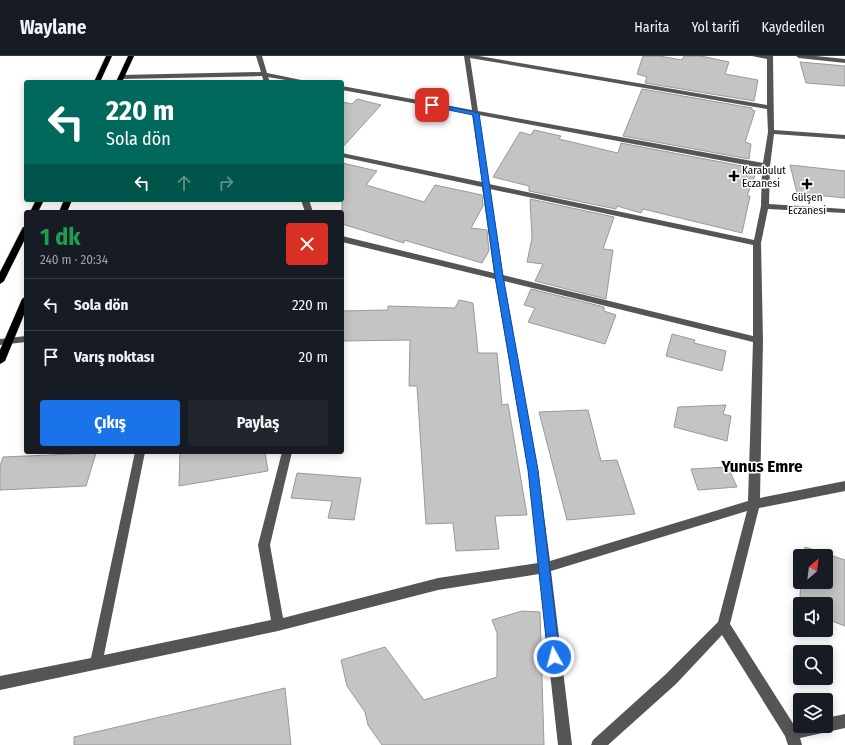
<!DOCTYPE html>
<html lang="tr">
<meta charset="utf-8">
<style>
body{margin:0;font-family:"Fira Sans Condensed",sans-serif;background:#20242c;color:#f1f3f6;height:100vh;display:flex;flex-direction:column;font-size:15px;white-space:nowrap}
*{box-sizing:border-box;margin:0}
p{font-size:13px;color:#9ea1a6}
.icon{flex:none;width:22px;height:22px;fill:none;stroke:currentColor;stroke-width:2;stroke-linecap:round;stroke-linejoin:round}
.map{position:relative;flex:1;overflow:hidden}
.side{position:absolute;left:24px;top:154px;width:320px;height:244px;display:flex;flex-direction:column;background:#171b24;border-radius:4px;box-shadow:0 2px 10px #0003}
.side>*{flex:none}
.hud{position:absolute;left:24px;top:24px;width:320px;height:122px;border-radius:4px;box-shadow:0 2px 10px #0003;background:#00695c;color:#fff;overflow:hidden}
.needle{width:26px;rotate:28deg}
.fabs{position:absolute;left:793px;top:493px;display:grid;gap:8px}
.fabs a{display:grid;place-items:center;width:40px;height:40px;border-radius:4px;background:#171b24;box-shadow:0 2px 10px #0003;font-size:20px}
.pin{position:absolute;display:grid;place-items:center;width:34px;height:34px;color:#fff;margin:-17px;border-radius:8px;box-shadow:0 2px 6px #0006}
.me{position:absolute;width:44px;margin:-22px;rotate:353deg;stroke-linejoin:round;filter:drop-shadow(0 0 3px #0008)}
.turn{display:flex;align-items:center;gap:14px;height:84px;padding:0 16px;font-size:18px}
.turn .icon{width:52px;height:52px;stroke-width:2.5}
.turn b{display:block;font-size:28px;line-height:34px}
.lanes{display:flex;align-items:center;height:38px;padding:0 16px;background:#0003;justify-content:center;gap:20px;direction:ltr}
.lanes .off{opacity:.35}
.round{display:grid;place-items:center;flex:none;width:42px;height:42px;border-radius:4px;background:#20242c}
.summary{display:flex;align-items:center;justify-content:space-between;height:68px;padding:0 16px}
h1{font-size:24px;font-weight:700;line-height:30px;color:#1e9e55}
.primary-button{display:flex;gap:8px;margin-top:auto;padding:8px 16px}
.primary-button a{flex:1;height:46px;border-radius:4px;background:#1a73e8;color:#fff;font-size:16px;font-weight:700;line-height:46px;text-align:center}
.primary-button a+a{background:#20242c;color:#f1f3f6}
ul{padding:0;list-style:none}
li{display:flex;align-items:center;gap:12px;height:52px;padding:0 16px;border-top:1px solid #363941}
li div{flex:1}
li b{display:block;font-size:15px}
li em{font-style:normal}
header{display:flex;align-items:center;gap:24px;box-sizing:border-box;height:56px;padding:0 20px;background:#171b24;border-bottom:1px solid #363941}
header strong{font-size:19px}
nav{display:flex;gap:22px;margin-inline-start:auto;font-size:14px}
.map>svg:first-child{display:block}
</style>
<header>
<strong>Waylane</strong>
<nav><a>Harita</a><a>Yol tarifi</a><a>Kaydedilen</a></nav>
</header>
<div class="map">
<svg width="845" height="689" viewBox="0 0 845 689">
<rect width="100%" height="100%" fill="#fff"/>
<g fill="#c4c4c4" stroke="#999">
<path d="M643,0H659L682,4L684,0H701L729,6L725,18L758,24L754,45L645,27L647,21L637,18Z"/>
<path d="M800,6L845,10V30L806,27Z"/>
<path d="M642,33L752,52V54L755,55L745,86L751,88L749,103L623,80Z"/>
<path d="M357,43L381,49L342,92V46L352,48Z"/>
<path d="M534,74L561,80L559,83L618,97L621,87L747,111L746,117L755,119L747,140H750L742,177L643,153L641,157L617,150L616,153L529,135V130L493,121L520,76L531,79Z"/>
<path d="M342,107L377,115L366,129L424,146L435,129L482,139L483,150L471,172L487,174L489,195L482,207L404,184V187L342,168Z"/>
<path d="M790,109L845,115V142L797,137Z"/>
<path d="M530,143L614,161L603,193L613,194L606,243L535,225L543,208L527,206L532,182Z"/>
<path d="M531,233L604,251V255L616,259L605,288L528,266L535,252L524,249Z"/>
<path d="M459,244L473,247L478,297H497L502,349L508,348L527,459L495,460L499,493L456,495L453,467L426,468L417,330H409L410,284L342,285V255L388,254V250L455,252Z"/>
<path d="M672,278L695,284L694,287L726,295L722,315L666,300Z"/>
<path d="M726,349L723,358L731,360L727,385L674,371L678,351Z"/>
<path d="M588,354L601,405L617,404L635,458L567,464L539,356Z"/>
<path d="M180,396H265L268,415L179,430Z"/>
<path d="M96,397L86,430L0,434V410L3,401Z"/>
<path d="M728,411L737,431L698,434L691,413Z"/>
<path d="M297,417L361,422L354,464L328,462L332,445L291,442Z"/>
<path d="M805,491L845,504V570L826,563V548H800V554H799L801,526H826V500H804Z"/>
<path d="M522,555L540,556L544,689H382L368,669L365,656L347,630L341,604L385,591L424,644L497,621V577L492,564Z"/>
<path d="M285,632L291,689H74V681Z"/>
</g>
<g fill="none" stroke-linecap="round" stroke-linejoin="round">
<defs>
<g id="major">
<path d="M106,0H112L100,26H94Z"/>
<path d="M128,0H134L122,26H116Z"/>
<path d="M36,144H44L38,156H30Z"/>
<path d="M64,144H72L67,156H59Z"/>
<path d="M23,171H26V181L4,225L0,228V216Z"/>
<path d="M26,240V254L5,305L0,308V294L22,243Z"/>
</g>
</defs>
<use href="#major" stroke="#dbdbdb" stroke-width="1"/>
<g fill="#555" fill-rule="evenodd">
<path d="M256,0H262L267,17L311,26H298L268,21L270,26H264L262,20L121,23L118,21L121,19L261,16Z"/>
<path d="M464,0H479L767,49V3L752,0H773L774,74L845,79V83L774,78L770,110L769,148L845,153V157L768,153L761,187L763,284L760,442L845,425V435L759,452L730,568L794,669L800,668V670H826V662L845,658V672L800,682L802,689H788L785,680L722,579L676,628L608,689H591L593,684L666,618L718,566L747,455L551,515L572,689H558L539,518L438,534L278,575L0,634V620L91,602L135,396H145L104,599L271,564L258,489L282,396H292L270,489L283,562L438,522L538,507L528,414L495,223L342,186V180L494,217L482,131L342,101V97L482,126L472,58L342,34V30L472,54ZM470,2L767,53L768,76L763,107L478,55ZM479,59L762,112L761,150L754,184L489,128ZM490,133L753,189V280L503,219ZM504,225L753,286L748,445L550,505L538,414Z"/>
<path d="M796,0H816L845,3V7L799,2Z"/>
<path d="M301,144H309L313,156H305Z"/>
<path d="M26,280V286L0,289V283Z"/>
</g>
<use href="#major" fill="#000" fill-rule="evenodd"/>
</g>
<path fill="#1a73e8" stroke="#114b97" d="M432,47L479,57L503,220L538,414L560,601L559,605L554,606L550,605L548,601L528,414L495,220L473,59L429,50V48Z"/>
<g fill="#000" stroke="#fff" stroke-width="1.5">
<path d="M732 114h4v4h4v4h-4v4h-4v-4h-4v-4h4z"/>
<path d="M805 122h4v4h4v4h-4v4h-4v-4h-4v-4h4z"/>
</g>
<g text-anchor="middle" stroke-width="3" stroke-linejoin="round" paint-order="stroke">
<g font-size="11" fill="#000" stroke="#fff" text-anchor="start">
<text x="742" y="118">Karabulut<tspan x="742" dy="13">Eczanesi</tspan></text>
<text x="807" y="145" text-anchor="middle">Gülşen<tspan x="807" dy="13">Eczanesi</tspan></text>
</g>
<g font-size="17" font-weight="bold" fill="#000" stroke="#fff">
<text x="762" y="416">Yunus Emre</text>
</g>
</g>
</svg>
<div class="fabs">
<a><svg class="needle" viewBox="-14 -14 28 28"><path d="M0-13l5 13h-10z" fill="#e53935"/><path d="M0 13l5-13h-10z" fill="#9ea1a6"/></svg></a>
<a><svg class="icon" aria-label="sound" viewBox="0 0 24 24"><path d="M4 9h4l5-4v14l-5-4H4zM17 9q2 3 0 6"/></svg></a>
<a><svg class="icon" aria-label="search" viewBox="0 0 24 24"><circle cx="10" cy="10" r="6"/><path d="M15 15l6 6"/></svg></a>
<a><svg class="icon" aria-label="layers" viewBox="0 0 24 24"><path d="M12 4l9 5-9 5-9-5zM3 14l9 5 9-5"/></svg></a>
</div>
<div class="pin" style="left:432px;top:49px;background:#d93025"><svg class="icon" aria-label="arrive" viewBox="0 0 24 24"><path d="M6 21V4h12l-3 4 3 4H6"/></svg></div>
<svg class="me" style="left:554px;top:601px" viewBox="-20 -20 40 40"><circle r="17" fill="#1a73e8" stroke="#fff" stroke-width="3"/><path d="M0-11L8 9 0 5-8 9z" fill="#fff"/></svg>
<div class="hud">
<div class="turn"><svg class="icon" aria-label="left" viewBox="0 0 24 24"><path d="M17 20v-9H6M10 6l-5 5 5 5"/></svg><div><b>220 m</b>Sola dön</div></div>
<div class="lanes"><svg class="icon" aria-label="left" viewBox="0 0 24 24"><path d="M17 20v-9H6M10 6l-5 5 5 5"/></svg><svg class="icon off" aria-label="ahead" viewBox="0 0 24 24"><path d="M12 20V5M6 11l6-6 6 6"/></svg><svg class="icon off" aria-label="right" viewBox="0 0 24 24"><path d="M7 20v-9h11M14 6l5 5-5 5"/></svg></div>
</div>
<section class="side">
<div class="summary"><div><h1>1 dk</h1><p>240 m · 20:34</p></div><a class="round" style="background:#d93025;color:#fff"><svg class="icon" aria-label="close" viewBox="0 0 24 24"><path d="M6 6l12 12M18 6L6 18"/></svg></a></div>
<ul>
<li><svg class="icon" aria-label="left" viewBox="0 0 24 24"><path d="M17 20v-9H6M10 6l-5 5 5 5"/></svg><div><b>Sola dön</b></div><em>220 m</em></li>
<li><svg class="icon" aria-label="arrive" viewBox="0 0 24 24"><path d="M6 21V4h12l-3 4 3 4H6"/></svg><div><b>Varış noktası</b></div><em>20 m</em></li>
</ul>
<div class="primary-button"><a>Çıkış</a><a>Paylaş</a></div>
</section>
</div>
